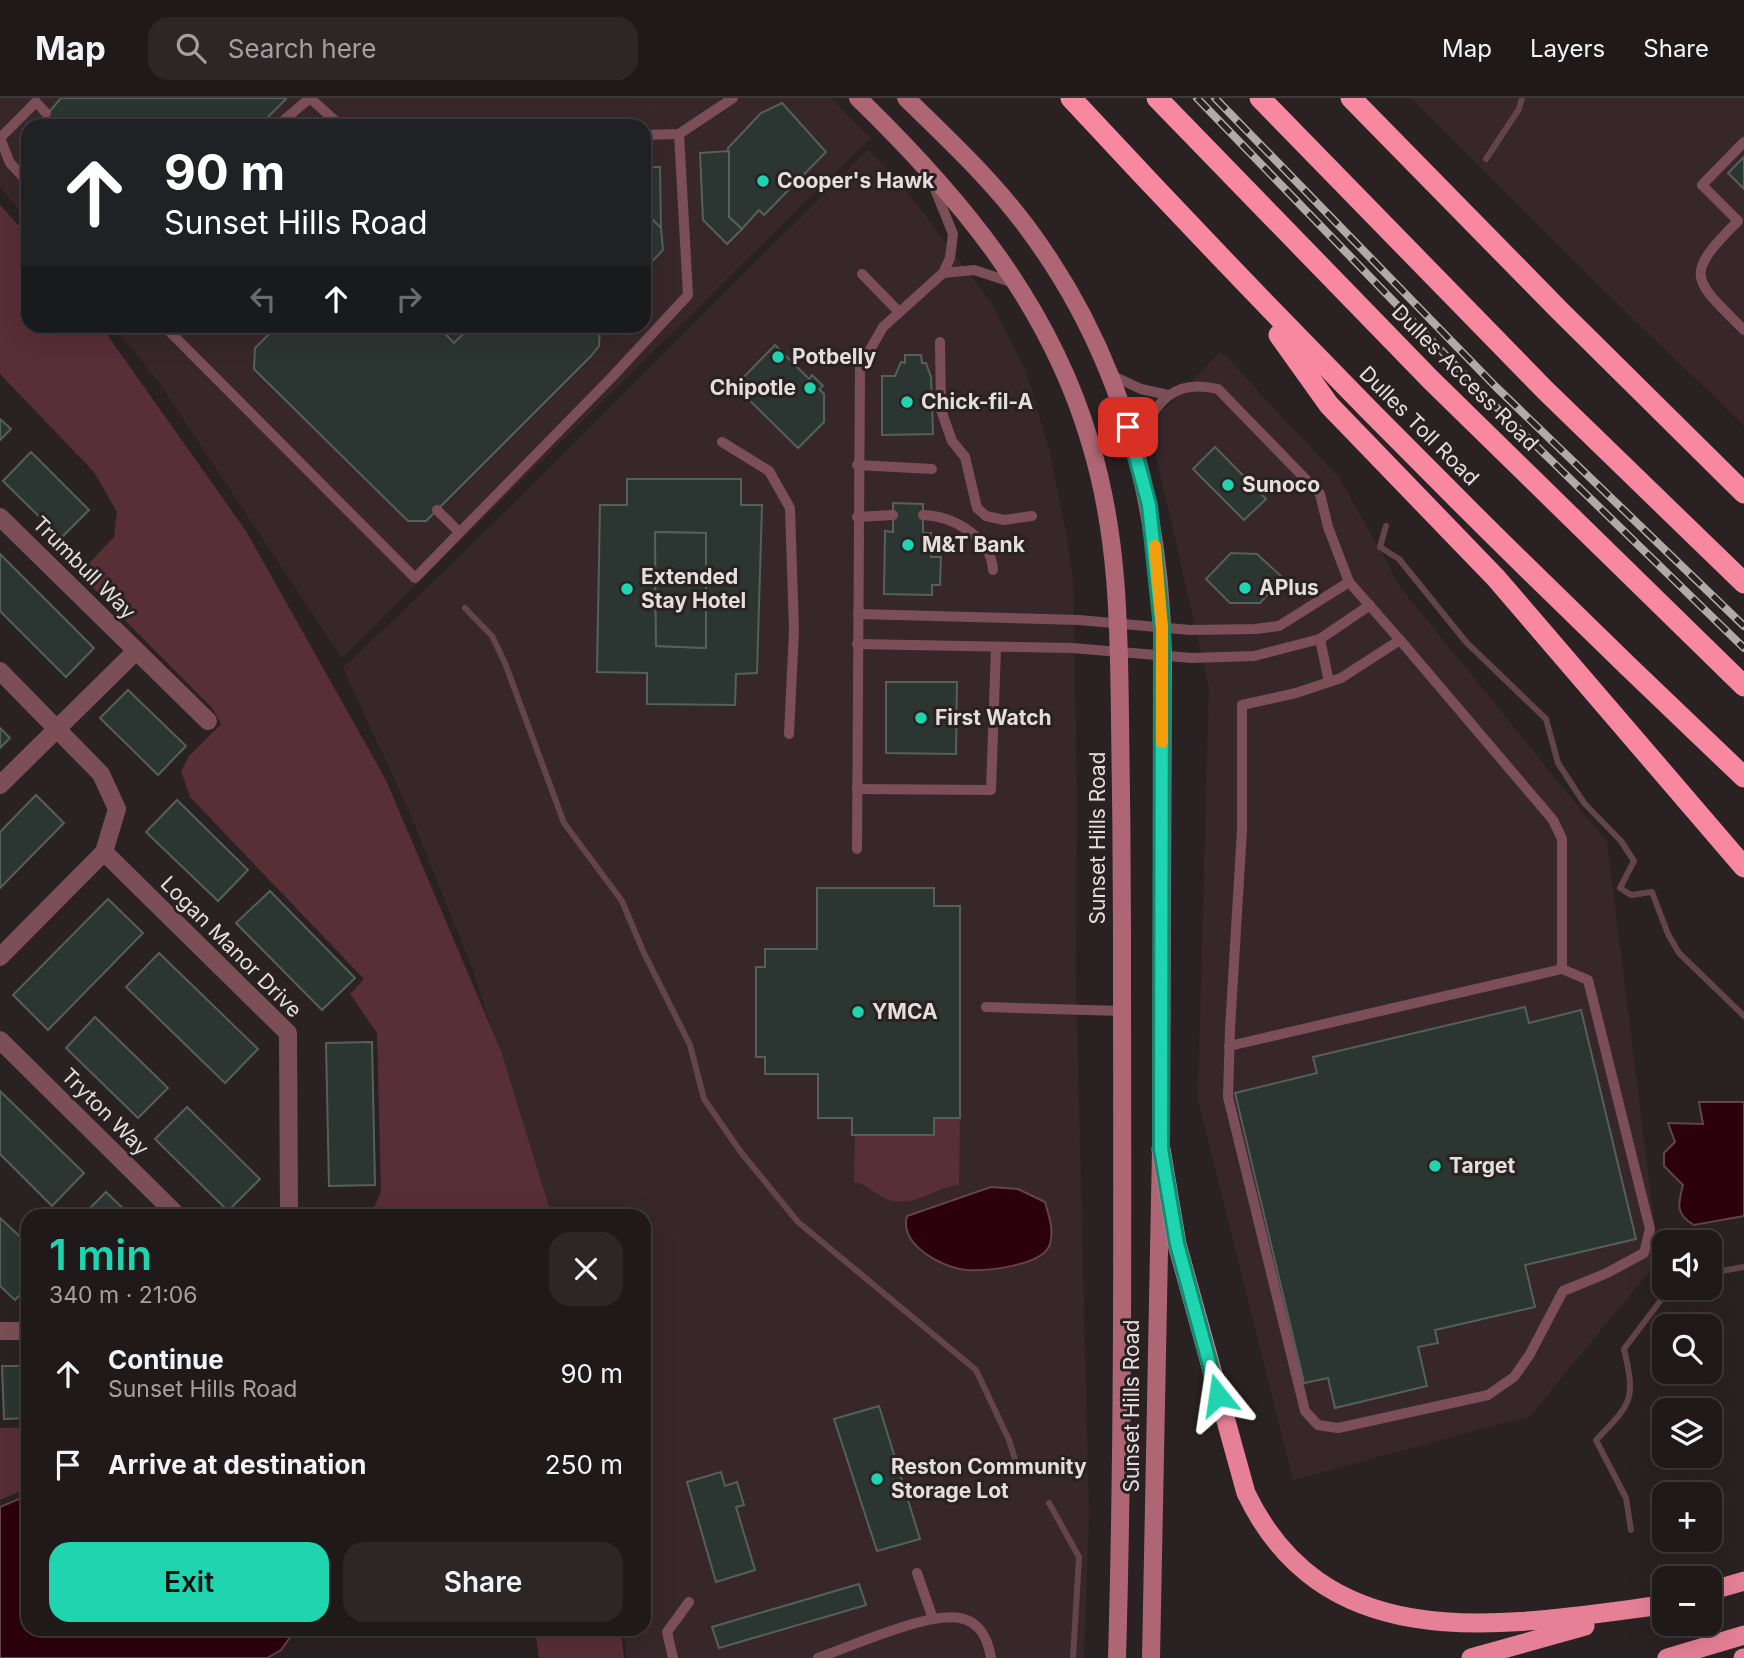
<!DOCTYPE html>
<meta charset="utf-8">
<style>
body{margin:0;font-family:Inter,sans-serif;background:#2d2627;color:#f1f3f6;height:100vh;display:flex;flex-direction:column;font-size:26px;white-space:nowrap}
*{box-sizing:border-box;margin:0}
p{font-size:23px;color:#a2a0a2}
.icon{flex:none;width:38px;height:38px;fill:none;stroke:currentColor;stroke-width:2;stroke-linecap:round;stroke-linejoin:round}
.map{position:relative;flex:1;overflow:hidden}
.drawer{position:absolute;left:21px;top:1111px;width:630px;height:427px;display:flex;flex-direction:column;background:#20191a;border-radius:21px;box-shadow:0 7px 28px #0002,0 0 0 2px #3d3839}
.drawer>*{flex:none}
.banner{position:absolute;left:21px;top:21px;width:630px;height:214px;border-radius:21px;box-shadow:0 7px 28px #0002,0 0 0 2px #3d3839;background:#202124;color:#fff;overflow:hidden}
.controls{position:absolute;left:1652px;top:1132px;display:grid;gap:14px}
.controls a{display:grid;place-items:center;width:70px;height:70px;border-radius:14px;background:#20191a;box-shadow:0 7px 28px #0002,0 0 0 2px #3d3839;font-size:35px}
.pin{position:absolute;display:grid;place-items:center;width:60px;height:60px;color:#fff;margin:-30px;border-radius:14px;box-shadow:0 4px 10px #0006}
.me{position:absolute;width:77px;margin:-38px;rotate:345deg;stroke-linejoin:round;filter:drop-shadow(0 0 5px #0008)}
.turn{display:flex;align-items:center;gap:24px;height:147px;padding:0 28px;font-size:32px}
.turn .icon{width:91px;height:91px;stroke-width:2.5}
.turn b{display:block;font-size:49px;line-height:60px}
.lanes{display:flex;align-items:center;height:66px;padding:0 28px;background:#0003;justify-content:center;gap:35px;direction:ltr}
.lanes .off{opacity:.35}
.round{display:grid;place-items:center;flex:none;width:74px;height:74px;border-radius:21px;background:#2d2627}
.head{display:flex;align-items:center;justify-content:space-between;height:119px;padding:0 28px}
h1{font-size:42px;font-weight:600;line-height:52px;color:#1fd5b0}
.button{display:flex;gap:14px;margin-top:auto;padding:14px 28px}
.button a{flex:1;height:80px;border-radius:21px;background:#1fd5b0;color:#111;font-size:28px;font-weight:600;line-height:80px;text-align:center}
.button a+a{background:#2d2627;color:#f1f3f6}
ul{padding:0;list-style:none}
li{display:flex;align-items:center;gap:21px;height:91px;padding:0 28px}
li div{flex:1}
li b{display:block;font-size:26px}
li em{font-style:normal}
header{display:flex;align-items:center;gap:42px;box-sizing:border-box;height:98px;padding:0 35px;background:#20191a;border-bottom:2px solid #3d3839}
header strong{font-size:33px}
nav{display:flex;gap:38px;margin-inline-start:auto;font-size:24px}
.search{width:490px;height:63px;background:#2d2627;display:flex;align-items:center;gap:18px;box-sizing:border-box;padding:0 24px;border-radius:21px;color:#a2a0a2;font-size:26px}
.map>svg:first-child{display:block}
</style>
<header>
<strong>Map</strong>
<div class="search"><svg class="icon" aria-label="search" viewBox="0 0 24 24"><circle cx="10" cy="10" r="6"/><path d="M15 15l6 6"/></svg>Search here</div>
<nav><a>Map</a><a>Layers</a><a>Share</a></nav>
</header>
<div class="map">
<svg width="1744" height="1560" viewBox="0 0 1744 1560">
<rect width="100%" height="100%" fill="#2a2122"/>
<g fill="#37272a">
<path d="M0,0H831L870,40L342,560L158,283L113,228H644V28H28V123L0,89Z"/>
<path d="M1411,0H1744V328L1578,167Z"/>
<path d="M868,52L910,97L990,203L1026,273L1050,355L1067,440L1073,482L1077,697L1076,889L1089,1416L1084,1560H626L624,1531H644V1118H553L472,870L408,711L343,570L495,424Z"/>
<path d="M1221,253L1340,381L1401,490L1607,744L1659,1162L1530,1318L1293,1382L1198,1001L1209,589L1149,327Z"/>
</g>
<g fill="#582e37">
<path d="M0,107L28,138V228H101L246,433L386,682L501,953L552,1118H370L381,1094L377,935L350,896L364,881L190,699L181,673L189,658L221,626L212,610L79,476L114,439L117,414L94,374L0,276Z"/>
<path d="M934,1020H960L959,1087C936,1088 917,1110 889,1102C876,1098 868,1086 854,1084L855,1037H934Z"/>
<path d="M28,1329V1390L0,1402V1330Z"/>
<path d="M535,1531H621L624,1560H539Z"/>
</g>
<g fill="#2c000d" stroke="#63434c" stroke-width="2">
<path d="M1699,1004H1744V1118L1694,1127C1675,1116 1678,1106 1683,1087L1664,1068V1055L1675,1044L1668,1025L1703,1026Z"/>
<path d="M991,1089L1018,1091L1045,1104C1049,1118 1054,1131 1050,1146C1043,1168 987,1173 967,1172C941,1170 899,1146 907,1118Z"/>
<path d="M28,1397V1531H296L281,1552L267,1560H0V1409Z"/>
</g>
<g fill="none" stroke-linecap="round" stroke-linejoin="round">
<g stroke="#63434c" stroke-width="6">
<path d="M1486,61L1519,11L1522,0"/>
<path d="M1386,428L1380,449L1399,461L1466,544L1546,621L1558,665L1584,705L1621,743L1634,763L1620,790L1631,797L1652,794L1668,836L1679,855L1744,918"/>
<path d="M465,510L492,538L505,565L564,725L622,803L643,853L690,947L704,1001L740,1053L798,1124L976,1272L1009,1342L1018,1371"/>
<path d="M1710,1175L1744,1169"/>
<path d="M1049,1405L1079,1459L1073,1560"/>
<path d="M1631,1432L1626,1400L1596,1342C1632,1305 1636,1302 1624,1251L1670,1190"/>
</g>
</g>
<g fill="#2b3532" stroke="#55605c" stroke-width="2" fill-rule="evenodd">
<path d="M61,0H286V1L259,28H37Z"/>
<path d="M782,5L826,54L764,117L759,112L742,131L729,119L728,50L761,15Z"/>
<path d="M729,53V119L742,131L727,146L703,122L700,55Z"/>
<path d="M1744,59V91L1728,75Z"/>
<path d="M644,69H660L661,130L644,113Z"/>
<path d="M644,113L661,130L663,152L644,172Z"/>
<path d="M277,228H438L454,245L471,228L600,229L599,248L591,258L426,423H408L254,271L255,250Z"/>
<path d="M775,247L809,281L812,277L823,288L819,291L824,296V324L798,350L735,288Z"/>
<path d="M905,257H921L922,265H926L931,279L933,336L882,337V278H895L901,264L905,265Z"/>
<path d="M0,321L11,331L0,342Z"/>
<path d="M1215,349L1266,401L1244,422L1193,371Z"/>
<path d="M31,354L89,412L61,440L3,383Z"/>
<path d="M627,381H741V407H762L757,575L736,576L735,607L647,606V575L597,574L600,407H627ZM655,434L706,435V550L656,548Z"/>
<path d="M893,405L923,406V435H931V459H941L940,487H932V497L884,496L885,433L893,434Z"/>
<path d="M655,434L706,435V550L656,548Z"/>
<path d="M1231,455L1257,456L1283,480L1260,505H1230L1206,481Z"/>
<path d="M0,456L94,550L66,579L0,513Z"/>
<path d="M886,584H957L956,656L886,655Z"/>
<path d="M128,592L186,648L158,677L100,620Z"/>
<path d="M0,630L10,640L0,650Z"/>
<path d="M36,697L64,725L0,790V734Z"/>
<path d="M177,702L248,772L218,803L146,734Z"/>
<path d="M817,790H934V808H960V1020H934V1037H852V1020H818V976H765V959H756V869H765V851H817Z"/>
<path d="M270,793L355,880L322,912L236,825Z"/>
<path d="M108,801L143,835L48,932L13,897Z"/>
<path d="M159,855L258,951L225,985L126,889Z"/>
<path d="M1525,909L1529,925L1581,912L1636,1141L1525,1167L1535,1209L1435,1232L1438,1245L1418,1249L1427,1288L1335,1310L1328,1280L1304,1285L1235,995L1317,975L1313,959Z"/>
<path d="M95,919L168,990L138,1020L66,950Z"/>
<path d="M372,944L375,1087L329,1088L326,945Z"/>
<path d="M0,993L84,1075L52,1108L0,1056Z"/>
<path d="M187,1009L260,1081L228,1113L155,1041Z"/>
<path d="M106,1094L131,1118H82Z"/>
<path d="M0,1120L28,1146V1188L15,1202L0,1188Z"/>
<path d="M2,1268H28V1320L4,1321Z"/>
<path d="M879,1308L920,1441L877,1453L834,1321Z"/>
<path d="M721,1374L725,1388L737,1384L744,1407L736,1409L755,1472L716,1484L687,1384Z"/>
<path d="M859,1486L866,1507L719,1550L712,1529Z"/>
</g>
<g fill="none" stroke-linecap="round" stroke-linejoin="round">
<g stroke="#7c4f58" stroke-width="10">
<path d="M310,0L341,28"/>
<path d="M277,28L310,0"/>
<path d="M644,37L679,36L733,0"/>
<path d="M1744,44L1702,87L1738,123C1683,178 1692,180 1744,232"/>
<path d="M28,84L10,65L0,40L36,4L46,15"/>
<path d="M943,175L974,172L1014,185"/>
<path d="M862,176L898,213"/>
<path d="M164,228L415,480L612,279L688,197L679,36"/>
<path d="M940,244L941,312L952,343L965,359L977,410L986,418L1004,422L1032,418"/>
<path d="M1111,277L1141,291L1168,297"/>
<path d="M722,344L769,373L790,410L794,532L789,636"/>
<path d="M1134,347C1156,309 1168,279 1218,291L1320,396L1328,429L1349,484L1400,542"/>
<path d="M857,367L932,371"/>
<path d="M437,412L459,434"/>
<path d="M923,417C953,418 991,439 993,472"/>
<path d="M857,419L893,417"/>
<path d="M858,516L1079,522L1190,532L1255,531L1279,528L1349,484"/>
<path d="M1320,541L1329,584"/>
<path d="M857,546L1072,550L1192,560L1254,558L1320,541L1370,507"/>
<path d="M857,691L991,692L996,550"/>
<path d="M857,751L860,269L883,229L943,175L950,160L953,136L932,84"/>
<path d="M986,909L1122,913"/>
<path d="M1229,948L1562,871L1588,882L1650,1131L1644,1155L1607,1175L1563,1193L1530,1256L1514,1279L1488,1297L1338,1330L1318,1327L1305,1313L1228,999L1230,931L1242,732V607L1296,595L1341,580L1400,542L1553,722L1562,741V871"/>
<path d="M917,1475L933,1521"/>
<path d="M673,1560L667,1534L689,1504"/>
<path d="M818,1560C852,1548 927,1514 960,1520C981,1524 988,1542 991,1560"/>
</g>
<g stroke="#7c4f58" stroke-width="18">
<path d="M0,419L208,623"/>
<path d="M0,573L101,676L117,711L104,754L0,859"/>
<path d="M0,687L136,553"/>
<path d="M104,754L288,935L289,1118"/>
<path d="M0,942L178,1118"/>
<path d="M0,1233H28"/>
</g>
<g stroke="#ae6675" stroke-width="18">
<path d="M858,0C960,99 1049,205 1090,344C1118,435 1119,526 1120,621C1121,692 1122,764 1122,835C1122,1077 1124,1318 1117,1560"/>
<path d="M906,0C948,41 991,81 1026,128C1120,253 1160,402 1163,557L1161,1051L1151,1560"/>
</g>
<g stroke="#e68096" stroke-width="19">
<path d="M1161,1051L1177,1146L1246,1395C1325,1560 1498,1529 1655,1508"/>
<path d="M1710,1493L1744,1483"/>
<path d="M1471,1560L1585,1528"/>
<path d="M1667,1560L1744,1537"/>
<path d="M1743,1560H1744"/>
</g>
<g stroke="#f888a0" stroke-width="21">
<path d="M1071,0C1288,234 1512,460 1744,679"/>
<path d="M1157,0L1431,282L1744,588"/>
<path d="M1260,0L1545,292L1744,485"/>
<path d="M1351,0L1559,212L1744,395"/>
<path d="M1279,237L1329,307L1496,480L1744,769"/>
</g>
<defs>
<g id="rail">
<path d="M1197,0L1487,300L1744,550"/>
<path d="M1215,0L1496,289L1744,528"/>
</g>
</defs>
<use href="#rail" stroke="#b1aaab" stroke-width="8"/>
<use href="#rail" stroke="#2a2122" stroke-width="5" stroke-dasharray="16" stroke-linecap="butt"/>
</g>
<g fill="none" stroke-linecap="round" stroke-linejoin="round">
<defs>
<path id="route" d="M1128,329L1149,407L1162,530L1161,1051L1177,1146L1218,1297"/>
</defs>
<use href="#route" stroke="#148a72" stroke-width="18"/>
<use href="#route" stroke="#1fd5b0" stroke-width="12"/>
<path stroke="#f59e0b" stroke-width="12" d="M1155,448L1162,530V644"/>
</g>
<g fill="#1fd5b0" stroke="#2a2122" stroke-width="2.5">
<circle cx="763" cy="83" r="7"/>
<circle cx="778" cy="259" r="7"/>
<circle cx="810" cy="290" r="7"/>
<circle cx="907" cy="304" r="7"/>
<circle cx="1228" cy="387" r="7"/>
<circle cx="908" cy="447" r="7"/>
<circle cx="1245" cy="490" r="7"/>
<circle cx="627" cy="491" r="7"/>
<circle cx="921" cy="620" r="7"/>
<circle cx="858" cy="914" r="7"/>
<circle cx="1435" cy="1068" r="7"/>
<circle cx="877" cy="1381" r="7"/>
</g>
<g text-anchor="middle" stroke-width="6" stroke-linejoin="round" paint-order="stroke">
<g font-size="21" font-weight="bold" fill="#e4dedf" stroke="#2a2122" text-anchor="start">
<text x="777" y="90">Cooper's Hawk</text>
<text x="792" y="266">Potbelly</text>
<text x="796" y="297" text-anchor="end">Chipotle</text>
<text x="921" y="311">Chick-fil-A</text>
<text x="1242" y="394">Sunoco</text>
<text x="922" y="454">M&amp;T Bank</text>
<text x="641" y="486">Extended<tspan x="641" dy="24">Stay Hotel</tspan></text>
<text x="1259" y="497">APlus</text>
<text x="935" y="627">First Watch</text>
<text x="872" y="921">YMCA</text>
<text x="1449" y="1075">Target</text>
<text x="891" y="1376">Reston Community<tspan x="891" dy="24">Storage Lot</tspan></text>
</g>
<g font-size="21" fill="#e4dedf" stroke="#2a2122">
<text transform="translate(1465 280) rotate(45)" y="7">Dulles Access Road</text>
<text transform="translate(1419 328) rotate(45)" y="7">Dulles Toll Road</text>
<text transform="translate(84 470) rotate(45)" y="7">Trumbull Way</text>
<text transform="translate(1098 740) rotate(-90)" y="7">Sunset Hills Road</text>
<text transform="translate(231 849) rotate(45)" y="7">Logan Manor Drive</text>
<text transform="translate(105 1014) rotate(45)" y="7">Tryton Way</text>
<text transform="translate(1132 1308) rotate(-90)" y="7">Sunset Hills Road</text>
</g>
</g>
</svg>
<div class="controls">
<a><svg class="icon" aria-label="sound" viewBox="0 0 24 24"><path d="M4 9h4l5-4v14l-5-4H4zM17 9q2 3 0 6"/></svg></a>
<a><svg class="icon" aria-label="search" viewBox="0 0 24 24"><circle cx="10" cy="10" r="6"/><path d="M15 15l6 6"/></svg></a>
<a><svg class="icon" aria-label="layers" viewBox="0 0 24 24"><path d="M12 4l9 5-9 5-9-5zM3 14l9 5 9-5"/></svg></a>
<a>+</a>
<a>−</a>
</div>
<div class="pin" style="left:1128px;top:329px;background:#d93025"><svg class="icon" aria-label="arrive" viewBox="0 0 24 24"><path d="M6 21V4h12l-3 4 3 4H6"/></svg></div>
<svg class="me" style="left:1218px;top:1297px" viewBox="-20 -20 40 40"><path d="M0-17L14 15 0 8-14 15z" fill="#1fd5b0" stroke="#fff" stroke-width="4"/></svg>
<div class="banner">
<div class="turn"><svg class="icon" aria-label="ahead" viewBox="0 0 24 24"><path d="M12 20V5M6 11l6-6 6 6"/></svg><div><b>90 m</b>Sunset Hills Road</div></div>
<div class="lanes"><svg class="icon off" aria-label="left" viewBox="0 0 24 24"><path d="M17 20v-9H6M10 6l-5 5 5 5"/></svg><svg class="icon" aria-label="ahead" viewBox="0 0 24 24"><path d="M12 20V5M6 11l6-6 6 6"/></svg><svg class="icon off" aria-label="right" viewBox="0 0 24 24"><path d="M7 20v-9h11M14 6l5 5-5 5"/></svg></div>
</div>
<section class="drawer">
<div class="head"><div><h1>1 min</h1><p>340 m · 21:06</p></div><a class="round"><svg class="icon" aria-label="close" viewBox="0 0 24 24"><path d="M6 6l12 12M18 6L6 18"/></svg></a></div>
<ul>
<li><svg class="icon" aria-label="ahead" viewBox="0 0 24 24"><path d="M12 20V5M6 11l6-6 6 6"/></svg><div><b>Continue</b><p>Sunset Hills Road</p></div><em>90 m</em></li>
<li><svg class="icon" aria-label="arrive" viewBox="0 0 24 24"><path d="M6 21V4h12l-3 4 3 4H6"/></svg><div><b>Arrive at destination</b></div><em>250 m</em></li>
</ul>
<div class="button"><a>Exit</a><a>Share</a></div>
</section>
</div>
